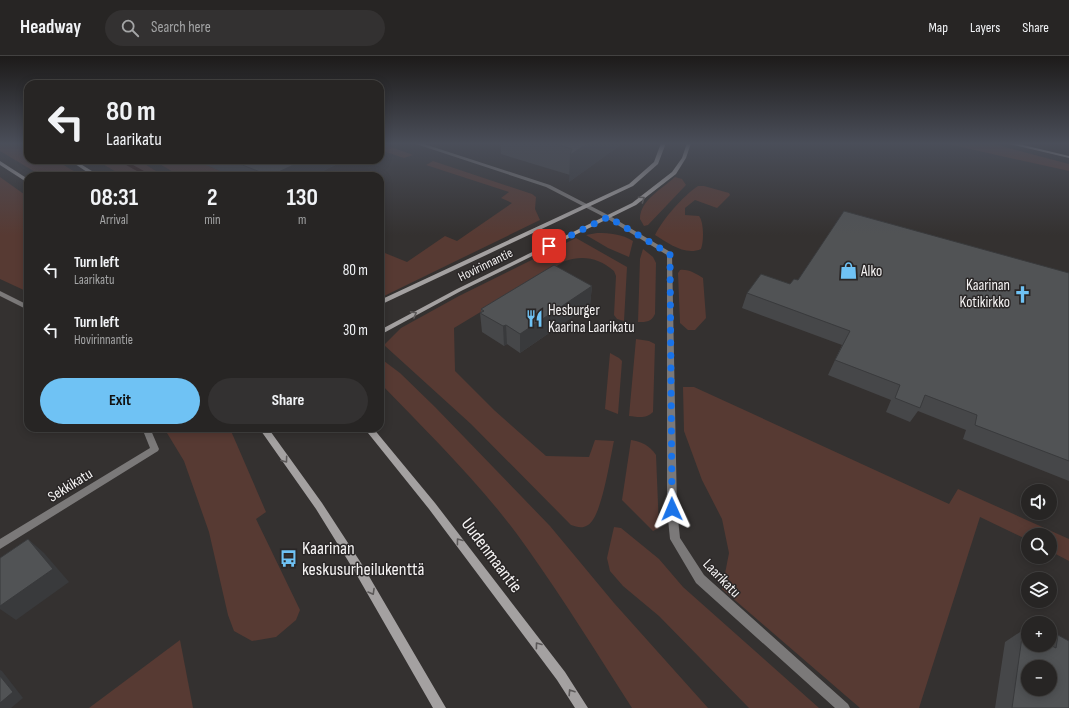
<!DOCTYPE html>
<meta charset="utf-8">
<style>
body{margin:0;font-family:"Sofia Sans Condensed",sans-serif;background:#333131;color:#f1f3f6;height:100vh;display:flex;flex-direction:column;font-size:15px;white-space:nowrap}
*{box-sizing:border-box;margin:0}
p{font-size:13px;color:#a4a5a6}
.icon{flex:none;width:22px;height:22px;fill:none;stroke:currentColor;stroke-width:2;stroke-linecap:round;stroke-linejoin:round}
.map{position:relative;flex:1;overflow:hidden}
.sheet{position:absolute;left:24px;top:116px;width:360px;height:260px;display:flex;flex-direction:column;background:#272524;border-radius:12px;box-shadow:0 2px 10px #0003,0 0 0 1px #434241}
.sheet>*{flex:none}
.guide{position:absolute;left:24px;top:24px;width:360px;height:84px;border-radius:12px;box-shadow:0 2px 10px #0003,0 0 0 1px #434241;background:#272524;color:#f1f3f6;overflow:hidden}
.tools{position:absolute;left:1021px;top:428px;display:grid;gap:8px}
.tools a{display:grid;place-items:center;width:36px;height:36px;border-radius:50%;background:#272524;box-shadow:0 2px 10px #0003,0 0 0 1px #434241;font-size:20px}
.pin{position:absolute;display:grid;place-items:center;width:34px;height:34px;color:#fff;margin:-17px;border-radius:8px;box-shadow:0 2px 6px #0006}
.me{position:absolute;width:44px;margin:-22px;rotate:359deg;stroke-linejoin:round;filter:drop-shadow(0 0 3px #0008)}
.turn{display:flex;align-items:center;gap:14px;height:84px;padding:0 16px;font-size:18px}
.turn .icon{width:52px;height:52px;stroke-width:2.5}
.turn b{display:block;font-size:28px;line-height:34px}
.eta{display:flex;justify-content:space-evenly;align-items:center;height:68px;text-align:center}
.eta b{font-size:24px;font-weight:700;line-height:28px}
.action{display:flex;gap:8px;margin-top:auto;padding:8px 16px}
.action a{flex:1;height:46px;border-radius:24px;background:#6fc2f4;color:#111;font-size:16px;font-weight:700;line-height:46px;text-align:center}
.action a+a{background:#333131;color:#f1f3f6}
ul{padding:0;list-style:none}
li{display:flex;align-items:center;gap:12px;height:60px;padding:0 16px}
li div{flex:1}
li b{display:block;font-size:15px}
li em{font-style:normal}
header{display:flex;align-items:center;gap:24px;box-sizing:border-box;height:56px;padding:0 20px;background:#272524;border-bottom:1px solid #434241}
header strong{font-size:19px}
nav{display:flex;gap:22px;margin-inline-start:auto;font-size:14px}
.search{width:280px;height:36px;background:#333131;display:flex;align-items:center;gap:10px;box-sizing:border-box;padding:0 14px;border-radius:22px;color:#a4a5a6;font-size:15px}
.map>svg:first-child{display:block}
</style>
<header>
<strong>Headway</strong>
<div class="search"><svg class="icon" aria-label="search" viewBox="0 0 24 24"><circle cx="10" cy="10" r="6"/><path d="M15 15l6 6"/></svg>Search here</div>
<nav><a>Map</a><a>Layers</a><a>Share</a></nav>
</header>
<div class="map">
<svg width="1069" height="652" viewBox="0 0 1069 652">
<rect width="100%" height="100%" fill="#343130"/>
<g fill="#573a33">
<path d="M0,87H24L28,90V104H55L82,120H42L0,95Z"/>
<path d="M943,87H990L1069,108V115Z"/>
<path d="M380,88H383L413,99L404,102L380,94Z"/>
<path d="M96,104H138L164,120H123Z"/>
<path d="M153,104H194L233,120H180Z"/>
<path d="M433,105L532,138L536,141L535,153L540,164L380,242V195L407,206L445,180L457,185L512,147L501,142L509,136L426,109Z"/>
<path d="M0,121L28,141V236L0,223Z"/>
<path d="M675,121L682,123L686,129L648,169L644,170L640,163C640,144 662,133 675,121Z"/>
<path d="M698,130H704L729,137L730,139L717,152L695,144L685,152V159L699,160C704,166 704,186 701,193C685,200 668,187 655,179C663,163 683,140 698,130Z"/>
<path d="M597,177C610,177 622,178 633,185L629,201L608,192L586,179Z"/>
<path d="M576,182L627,211L624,265L617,263L614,259L616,220L614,215C599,202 583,199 565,205L454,272L455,315L494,354L546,400L589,401L595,384L614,385C610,402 602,461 588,469C582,473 577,471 571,469L471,368L384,289L401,272L459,240Z"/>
<path d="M643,193L653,201L656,207L655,258C651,266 647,266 638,266L640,203Z"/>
<path d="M680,214C689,213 696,218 703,222L706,262L695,274H688L680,267L678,217Z"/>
<path d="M636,283L649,285L655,288L653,356C646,363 639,361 629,360Z"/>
<path d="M610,297L619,302L622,305L618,358L605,353Z"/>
<path d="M380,302L400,317L435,351L550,470L614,547L708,652H632C598,599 564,544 527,492C485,432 431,380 380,327Z"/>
<path d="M683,331H694L949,448L958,433L1069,483V505L1050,495V479H1028V484L980,461L919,652H860L722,533L729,497L722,463L702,424L684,375Z"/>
<path d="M164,372H230L231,375L266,456L256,463L300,554L296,564L276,581L252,585L234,575L228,559L209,476L184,405Z"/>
<path d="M631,384C642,386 649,389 656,399L659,472L653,475L622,444Z"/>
<path d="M614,471L621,472L659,503L683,531L819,652H749L659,560L623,530L610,515L607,502Z"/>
<path d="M180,584L193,652H89Z"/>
</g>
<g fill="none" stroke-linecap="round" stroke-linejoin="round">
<path fill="#2f0e06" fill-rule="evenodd" d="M117,104H124L153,120H146Z"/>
<g fill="#7b7979" fill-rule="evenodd">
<path d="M413,87H421L550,129L610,160L672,197L677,453L680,482L704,519L848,648L850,652H835L696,527L670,483L667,453V199L606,162L546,131Z"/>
<path d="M0,235L28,249V254L0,240Z"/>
<path d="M142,372H150L159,393L158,395L0,493V483L150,392Z"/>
</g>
<g fill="#a4a1a1" fill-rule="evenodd">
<path d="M661,87H666L658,108L633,130L380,249V244L629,128L654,106Z"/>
<path d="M687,87H691L686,102L676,118L636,149L461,235L380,279V274L457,233L632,147L672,116L682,102Z"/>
<path d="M1005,87H1015L1069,100V102Z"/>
<path d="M69,104H74L100,120H93Z"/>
<path d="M0,105L28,123V127L0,109Z"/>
<path d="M259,372H268L322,447L363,510L446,652H433L355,516L316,453Z"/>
<path d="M364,372H373L435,447L565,616L588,652H575L557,624L429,453Z"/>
</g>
</g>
<g fill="#464749">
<path d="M501,87H623L569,126L570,119L501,98Z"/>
<path d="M194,104H334L335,109L313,120H232Z"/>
<path d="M1069,217V425L963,383L966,374L918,355L910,366L886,356L891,344L828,319L842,289L742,252L747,237L790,228L798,224Z"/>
<path d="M592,230L590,249L520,297L507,288L504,290L482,276L480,257L481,256V253Z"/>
<path d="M1023,574L1050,589V584L1058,579L1069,652H995L1005,586Z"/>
</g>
<g fill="#393a3c">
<path d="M588,87H623L569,126L570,99Z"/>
<path d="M304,104H334L335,109L313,120H270Z"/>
<path d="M592,230L590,249L520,297V278Z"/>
<path d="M506,269L507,288L504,290L503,270Z"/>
<path d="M28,483L44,497L69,526L16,564L0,553V550Z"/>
<path d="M0,614L2,615L23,642L11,652H0Z"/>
</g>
<g fill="#515355" stroke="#393a3c" fill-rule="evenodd">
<path d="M553,87H588L570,99L572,93Z"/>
<path d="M230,104H304L270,120Z"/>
<path d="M844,155L1069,217V405L975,369L977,359L925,339L920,352L895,342L900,329L835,304L850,275L747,237L761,218L790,228L794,223L798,224Z"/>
<path d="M554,209L592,230L520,278L506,269L503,270L480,257L484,255L481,253Z"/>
<path d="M28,483L53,513L0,550V502Z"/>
<path d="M1023,574L1028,577V589H1050L1056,592L1058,579L1069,585V652H1012ZM1028,611H1050V633H1028Z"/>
<path d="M0,620L13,636L0,647Z"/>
</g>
<defs><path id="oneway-chevron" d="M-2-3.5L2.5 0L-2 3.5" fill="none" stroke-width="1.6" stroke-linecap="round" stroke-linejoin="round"/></defs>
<g stroke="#5b5858">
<use href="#oneway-chevron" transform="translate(642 143) rotate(-35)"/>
<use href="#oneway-chevron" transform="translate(414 258) rotate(-29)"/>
<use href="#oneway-chevron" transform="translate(285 404) rotate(54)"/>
<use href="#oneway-chevron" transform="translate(459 485) rotate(-127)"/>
<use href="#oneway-chevron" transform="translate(372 536) rotate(60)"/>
<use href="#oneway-chevron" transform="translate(538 589) rotate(-127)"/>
<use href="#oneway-chevron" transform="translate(571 636) rotate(-123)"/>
</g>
<linearGradient id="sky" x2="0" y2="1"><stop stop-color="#1d1b1a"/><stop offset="0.49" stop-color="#4a4e59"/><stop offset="1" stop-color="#4a4e59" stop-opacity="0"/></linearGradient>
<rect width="1069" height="179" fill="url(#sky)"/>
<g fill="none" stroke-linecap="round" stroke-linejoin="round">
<path stroke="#1a73e8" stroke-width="7" stroke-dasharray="0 12.6" d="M549,190L608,161L670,198L672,453"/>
</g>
<defs>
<symbol id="shop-bare" viewBox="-9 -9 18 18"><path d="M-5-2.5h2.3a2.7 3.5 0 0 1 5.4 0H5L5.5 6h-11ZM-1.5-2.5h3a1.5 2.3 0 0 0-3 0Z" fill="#6fc2f4" stroke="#2a2727" stroke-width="2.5" paint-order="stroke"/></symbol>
<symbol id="church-bare" viewBox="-9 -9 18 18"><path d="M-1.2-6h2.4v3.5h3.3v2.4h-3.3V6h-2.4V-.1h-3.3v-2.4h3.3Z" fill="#6fc2f4" stroke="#2a2727" stroke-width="2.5" paint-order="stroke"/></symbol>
<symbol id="restaurant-bare" viewBox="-9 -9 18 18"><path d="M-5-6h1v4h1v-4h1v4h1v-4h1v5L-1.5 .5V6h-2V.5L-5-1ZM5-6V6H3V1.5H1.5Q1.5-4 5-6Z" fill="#6fc2f4" stroke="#2a2727" stroke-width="2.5" paint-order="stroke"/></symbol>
<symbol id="bus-bare" viewBox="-9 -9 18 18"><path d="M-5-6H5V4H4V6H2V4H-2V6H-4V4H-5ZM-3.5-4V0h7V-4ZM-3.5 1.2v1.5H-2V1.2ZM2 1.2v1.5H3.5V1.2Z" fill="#6fc2f4" stroke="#2a2727" stroke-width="2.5" paint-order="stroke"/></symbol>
</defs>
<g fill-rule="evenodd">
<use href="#shop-bare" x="836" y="202" width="25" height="25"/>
<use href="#church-bare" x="1010" y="226" width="25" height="25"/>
<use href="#restaurant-bare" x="522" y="250" width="25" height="25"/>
<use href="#bus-bare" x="276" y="490" width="25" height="25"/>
</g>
<g text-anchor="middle" stroke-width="3" stroke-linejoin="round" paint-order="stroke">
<g font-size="13" fill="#f5f3f3" stroke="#2a2727">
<text transform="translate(485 208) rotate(-26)" y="5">Hovirinnantie</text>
</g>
<g font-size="15" fill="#f5f3f3" stroke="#2a2727" text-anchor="start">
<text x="861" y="220">Alko</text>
<text x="1010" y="234" text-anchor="end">Kaarinan<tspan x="1010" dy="17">Kotikirkko</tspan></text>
<text x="548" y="259">Hesburger<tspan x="548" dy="17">Kaarina Laarikatu</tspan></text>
</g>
<g font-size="15" fill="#f5f3f3" stroke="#2a2727">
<text transform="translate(70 429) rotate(-32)" y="5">Sekkikatu</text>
<text transform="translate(722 522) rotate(46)" y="5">Laarikatu</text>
</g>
<g font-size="18" fill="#f5f3f3" stroke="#2a2727" text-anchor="start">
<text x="302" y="498">Kaarinan<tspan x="302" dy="21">keskusurheilukenttä</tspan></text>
</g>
<g font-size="18" fill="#f5f3f3" stroke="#2a2727">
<text transform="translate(492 499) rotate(53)" y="6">Uudenmaantie</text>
</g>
</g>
</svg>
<div class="tools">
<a><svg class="icon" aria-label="sound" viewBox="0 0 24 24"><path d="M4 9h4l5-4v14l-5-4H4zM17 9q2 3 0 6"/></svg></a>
<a><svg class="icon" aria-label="search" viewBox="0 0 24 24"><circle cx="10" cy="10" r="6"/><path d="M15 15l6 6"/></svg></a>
<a><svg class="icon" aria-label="layers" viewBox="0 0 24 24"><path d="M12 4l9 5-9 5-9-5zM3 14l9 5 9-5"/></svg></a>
<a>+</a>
<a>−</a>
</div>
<div class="pin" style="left:549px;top:190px;background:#d93025"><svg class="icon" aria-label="arrive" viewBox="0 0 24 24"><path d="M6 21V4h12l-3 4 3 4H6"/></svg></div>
<svg class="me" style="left:672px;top:453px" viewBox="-20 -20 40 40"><path d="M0-17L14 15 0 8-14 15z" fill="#1a73e8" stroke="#fff" stroke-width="4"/></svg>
<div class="guide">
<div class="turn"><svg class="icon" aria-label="left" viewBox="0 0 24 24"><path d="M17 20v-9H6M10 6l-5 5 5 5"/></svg><div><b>80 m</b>Laarikatu</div></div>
</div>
<section class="sheet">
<div class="eta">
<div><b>08:31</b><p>Arrival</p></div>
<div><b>2</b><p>min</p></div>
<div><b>130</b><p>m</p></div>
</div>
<ul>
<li><svg class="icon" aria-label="left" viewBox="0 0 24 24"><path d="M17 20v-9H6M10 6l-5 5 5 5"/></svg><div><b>Turn left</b><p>Laarikatu</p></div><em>80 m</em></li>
<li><svg class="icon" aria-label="left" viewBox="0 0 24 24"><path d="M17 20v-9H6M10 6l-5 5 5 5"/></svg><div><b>Turn left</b><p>Hovirinnantie</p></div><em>30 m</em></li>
</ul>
<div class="action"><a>Exit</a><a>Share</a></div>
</section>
</div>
